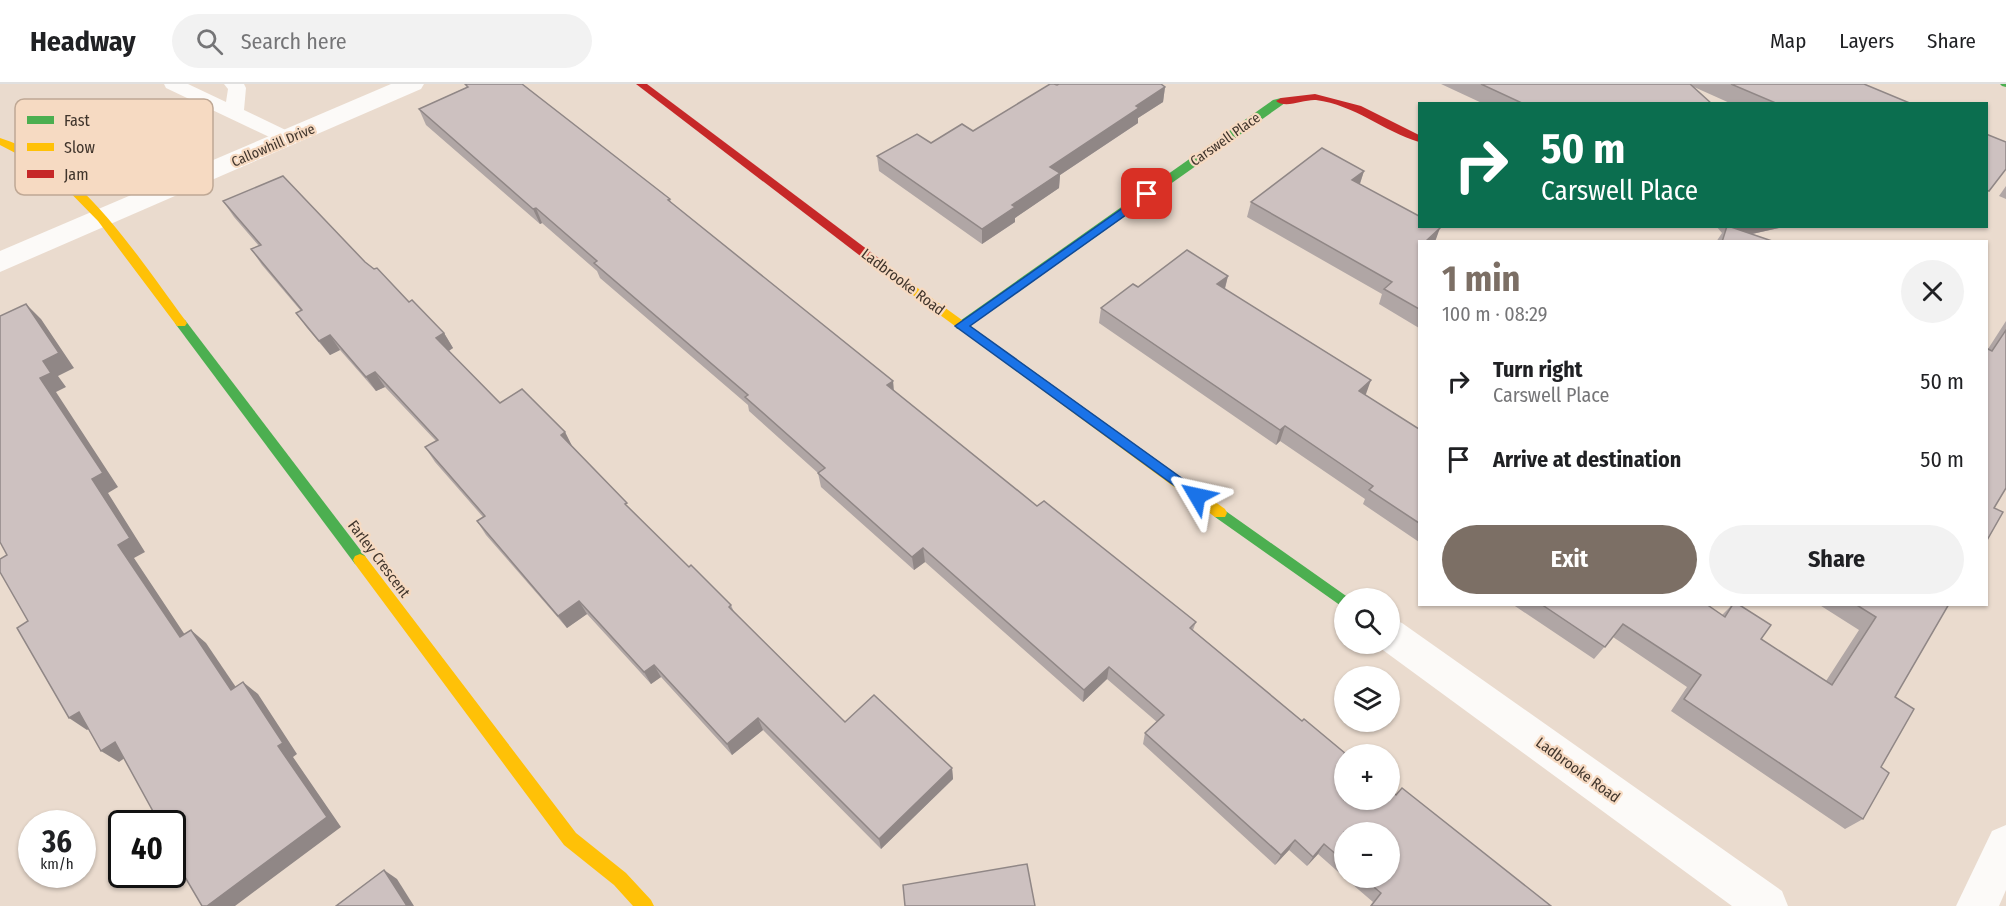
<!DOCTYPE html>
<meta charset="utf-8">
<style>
body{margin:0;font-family:"Fira Sans Condensed",sans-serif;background:#f2f2f2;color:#202124;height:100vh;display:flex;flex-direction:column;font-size:22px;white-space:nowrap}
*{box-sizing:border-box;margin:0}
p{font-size:20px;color:#757577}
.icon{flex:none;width:33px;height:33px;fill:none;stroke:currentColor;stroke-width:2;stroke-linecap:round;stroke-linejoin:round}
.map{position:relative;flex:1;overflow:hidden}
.panel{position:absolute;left:1418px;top:156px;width:570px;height:366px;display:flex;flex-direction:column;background:#fff;border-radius:0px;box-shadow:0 2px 4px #0004}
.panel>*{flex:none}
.hud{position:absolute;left:1418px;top:18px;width:570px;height:126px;border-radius:0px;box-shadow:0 2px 4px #0004;background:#0b6e4f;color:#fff;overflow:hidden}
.buttons{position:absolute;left:1334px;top:504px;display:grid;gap:12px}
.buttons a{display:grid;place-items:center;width:66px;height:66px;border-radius:50%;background:#fff;box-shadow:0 2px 4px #0004;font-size:30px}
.speed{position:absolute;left:18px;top:726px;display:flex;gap:12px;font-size:30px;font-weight:700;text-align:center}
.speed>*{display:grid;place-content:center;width:78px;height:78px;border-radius:50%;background:#fff;box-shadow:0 2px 4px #0004;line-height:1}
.speed small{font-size:15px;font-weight:400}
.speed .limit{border:3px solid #111;border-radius:9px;background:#fff;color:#111}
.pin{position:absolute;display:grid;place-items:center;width:51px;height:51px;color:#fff;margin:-26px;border-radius:12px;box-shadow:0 3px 9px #0006}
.me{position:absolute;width:66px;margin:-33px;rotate:306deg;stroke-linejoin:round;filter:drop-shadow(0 0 4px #0008)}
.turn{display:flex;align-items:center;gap:21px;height:126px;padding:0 24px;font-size:27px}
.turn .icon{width:78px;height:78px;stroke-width:2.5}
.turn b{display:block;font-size:42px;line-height:51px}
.round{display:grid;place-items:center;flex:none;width:63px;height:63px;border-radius:32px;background:#f2f2f2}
.head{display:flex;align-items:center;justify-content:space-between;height:102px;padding:0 24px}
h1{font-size:36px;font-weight:700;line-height:45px;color:#7c6f65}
.action{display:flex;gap:12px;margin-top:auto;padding:12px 24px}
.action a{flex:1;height:69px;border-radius:36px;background:#7c6f65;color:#fff;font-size:24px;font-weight:700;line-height:69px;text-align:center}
.action a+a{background:#f2f2f2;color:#202124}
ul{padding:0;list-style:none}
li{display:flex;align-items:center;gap:18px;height:78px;padding:0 24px}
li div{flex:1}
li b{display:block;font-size:22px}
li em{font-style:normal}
header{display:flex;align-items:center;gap:36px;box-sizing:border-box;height:84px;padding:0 30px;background:#fff;border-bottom:2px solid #e0e0e0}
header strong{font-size:28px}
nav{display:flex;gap:33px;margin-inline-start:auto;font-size:21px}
.search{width:420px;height:54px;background:#f2f2f2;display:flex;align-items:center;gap:15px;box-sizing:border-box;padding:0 21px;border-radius:33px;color:#757577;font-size:22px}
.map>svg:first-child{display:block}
</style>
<header>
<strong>Headway</strong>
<div class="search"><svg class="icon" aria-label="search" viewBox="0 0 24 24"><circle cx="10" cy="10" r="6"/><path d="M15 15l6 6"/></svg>Search here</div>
<nav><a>Map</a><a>Layers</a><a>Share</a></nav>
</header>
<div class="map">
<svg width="2006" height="822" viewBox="0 0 2006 822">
<rect width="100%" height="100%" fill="#eadbce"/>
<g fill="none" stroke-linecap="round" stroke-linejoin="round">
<path fill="#fcfaf8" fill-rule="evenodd" d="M164,0H188L226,18L228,5L224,0H244L246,4L244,26L296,51L299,55L296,59H282L166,4Z"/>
<g fill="#fcfaf8" fill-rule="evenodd">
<path d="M391,0H424L421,5L0,188V167Z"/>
<path d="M1389,534L1402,539L1782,807L1788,822H1732L1376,561L1375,560H1389Z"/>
<path d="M2006,741V806L1999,822H1956L1992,747Z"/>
</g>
<g fill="#4caf50" fill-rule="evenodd">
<path d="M2000,0H2006V3L2002,2Z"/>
<path d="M1281,14L1285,15V19L965,245H957L955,242L957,239L1273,16Z"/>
<path d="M181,235L185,236L365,472L367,476L365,480L360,482L355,480L177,242L175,239L177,236Z"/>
<path d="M1220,423L1349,514H1344V524L1215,433L1213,429L1215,425Z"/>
</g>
<g fill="#ffc107" fill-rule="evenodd">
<path d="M0,54C78,77 138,173 185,236L187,239L185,242H177L98,137L48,86L0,61Z"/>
<path d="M880,177L1225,425L1227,429L1225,433H1215L876,184L874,181Z"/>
<path d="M360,470L365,472L576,749L626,789L651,816L654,822H633L614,801L564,761L355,480L353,476L355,472Z"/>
</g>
<g fill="#c62828" fill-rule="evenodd">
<path d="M636,0H647L884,178V184H876Z"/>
<path d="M1315,10L1361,22L1419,51V58C1383,47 1355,21 1316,16C1304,15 1286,25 1276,17L1281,14Z"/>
</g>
</g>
<g fill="#b0a6a5">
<path d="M465,0L670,115L671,119L893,297L894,307L1037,422L1196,538L1193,546L1302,637L1396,711L1551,822H1370L1373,818L1345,794H1389L1344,748V793L1318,770L1307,782L1289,766L1275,781L1143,660L1145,649L1157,638L1107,595L1083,618L925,478L914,486L821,403L818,389L749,327L748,321L600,194L597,187L542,139L540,140L426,41L419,25L467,3Z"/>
<path d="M1441,0H1864L1912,20H1732L1694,3L1712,20H1484Z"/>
<path d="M1165,3L1163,18L1138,34V39L1060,91L1059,104L1015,134V138L982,160L879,87L877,72L931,59L973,47Z"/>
<path d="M1364,87L1360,100L1419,158V244L1379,220L1382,210L1247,133L1251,118Z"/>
<path d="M2006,102V115L1999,112Z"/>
<path d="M223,117L365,178L444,249L453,264L449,267L500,319L565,348L572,362L630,426L689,483L731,521L734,528L845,638L952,684L953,695L881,765L763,646L732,671L661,593L651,600L587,530L567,544L486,451L477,437L483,433L435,378L425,363L436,357L385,303L376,307L340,266L330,271L307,244L296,229L301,227L262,181L251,165L259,162L234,133Z"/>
<path d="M1716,142H1788L1752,150L1775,158H1716L1722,149Z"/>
<path d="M1228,192L1225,205L1366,310L1365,311L1419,345V458L1363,420L1365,415L1280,357L1276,361L1099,239L1101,224L1138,203Z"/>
<path d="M2006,237V404L1994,424L1988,265Z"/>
<path d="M1512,520H1706L1722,531L1733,520H1738L1761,555L1826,597L1859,546L1818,520H1949L1895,613L1881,683L1863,735L1845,745L1671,627L1687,603L1613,553L1594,575Z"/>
</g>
<g fill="#908786">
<path d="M1165,3L1163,18L1138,34V39L1060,91L1059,104L1015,134V138L982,160V145L1012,121L1050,83L1136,22Z"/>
<path d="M1364,87L1359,102L1352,96Z"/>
<path d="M536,124L542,139L540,140L533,125Z"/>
<path d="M1738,142H1788L1729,155Z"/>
<path d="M1440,144L1435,158H1425Z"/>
<path d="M1228,192L1224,207L1217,200Z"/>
<path d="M26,220L41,235L74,284L58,292L66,303L56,308L118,403L108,409L145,468L134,474L195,566L180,553L118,461L92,395L40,294Z"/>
<path d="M444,249L453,264L445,269L436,254Z"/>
<path d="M330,251L340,266L330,271L319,257Z"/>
<path d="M375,288L385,303L376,307L366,293Z"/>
<path d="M1371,296L1366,310L1353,322L1359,307Z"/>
<path d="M893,297L894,312L887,301Z"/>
<path d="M1285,342L1280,357L1276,361L1280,346Z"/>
<path d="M565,348L572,362L561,351Z"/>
<path d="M923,464L925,478L914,486L912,473Z"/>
<path d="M579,517L587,530L567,544L558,532Z"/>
<path d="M191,546L206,559L246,618L231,606Z"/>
<path d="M654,581L661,593L651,600L644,588Z"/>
<path d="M1109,583L1107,595L1083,618L1084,606Z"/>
<path d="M243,598L258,610L297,670L293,673L341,743L235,822H207L278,662Z"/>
<path d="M79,628L97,640L87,646L69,634Z"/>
<path d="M758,634L763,646L732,671L727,660Z"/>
<path d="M115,658L132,669L119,678L101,667Z"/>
<path d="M952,684L953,695L881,765L879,755Z"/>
<path d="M1295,756L1289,766L1275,781L1281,771Z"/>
<path d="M1324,760L1318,770L1307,782L1313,773Z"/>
<path d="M384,786L397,795L414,822H407Z"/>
</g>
<g fill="#cdc1c0" stroke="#908786" stroke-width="1.5">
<path d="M465,0H522L670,115L668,116L893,297L887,301L1037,422L1044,417L1196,538L1190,544L1302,637L1304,635L1346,670H1344V716H1389V705L1396,711L1402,704L1551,822H1371L1381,809L1363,794H1389V748H1344V777L1324,760L1313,773L1295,756L1281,771L1145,649L1164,631L1109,583L1084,606L923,464L912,473L818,389L825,384L745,313L748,311L594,179L597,177L536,124L533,125L419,25L468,3Z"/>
<path d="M1050,0H1054L1057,1L1059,0H1161L1165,3L1136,22L1139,24L1050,83L1060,89L1012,121L1015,123L982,145L877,72L917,50L931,59L962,40L973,47Z"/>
<path d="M1481,0H1690L1712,20H1524Z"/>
<path d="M1731,0H1864L1912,20H1778Z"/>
<path d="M1986,50L2006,58V85L1989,107L1986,106Z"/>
<path d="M1322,64L1364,87L1352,96L1419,132V142H1438L1440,144L1426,157L1427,158H1419V225L1384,205L1392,198L1251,118Z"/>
<path d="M283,92L365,178L374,185L377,184L409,218L412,216L444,249L436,254L500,319L522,305L565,348L561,351L627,419L625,420L689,483L691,481L731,521L729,523L845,638L874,611L952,684L879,755L758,634L727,660L654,581L644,588L579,517L558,532L477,437L485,432L425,363L438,356L375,288L366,293L330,251L319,257L296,229L302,226L251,165L261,161L223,117Z"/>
<path d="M1727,142H1728L1775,158H1722Z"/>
<path d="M1187,166L1228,192L1217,200L1371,296L1359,307L1419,345V439L1369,406L1373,402L1285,342L1280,346L1101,224L1133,200L1138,203Z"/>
<path d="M26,220L59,269L43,277L51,289L40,294L103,389L92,395L130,454L118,461L180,553L191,546L231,606L243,598L283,659L278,662L327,733L207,822H202L172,771V765L174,764L172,762V740H160L115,658L101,667L79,628L69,634L17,544L28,537L0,488V475L7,471L0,458V232Z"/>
<path d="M2006,246V404L1994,424L2003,428L1986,458V264L1992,267Z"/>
<path d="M1541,520H1706L1725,533L1733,520H1738L1771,541L1761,555L1832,601L1876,533L1855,520H1949L1895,613L1914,625L1881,683L1889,689L1863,735L1684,615L1701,591L1623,540L1605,563Z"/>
<path d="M1027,780L1035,822H905L903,801Z"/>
<path d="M384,786L407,822H336Z"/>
</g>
<path fill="#1a73e8" stroke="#114b97" stroke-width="1.5" d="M1147,107L1151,108V113L970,242L1201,408L1203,412L1197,418L955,242Z"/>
<g text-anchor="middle" stroke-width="4.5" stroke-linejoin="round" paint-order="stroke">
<g font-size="14" fill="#40352c" stroke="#f6dac2">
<text transform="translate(1225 55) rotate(-35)" y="5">Carswell Place</text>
<text transform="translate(273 61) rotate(-23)" y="5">Callowhill Drive</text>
</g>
<g font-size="15" fill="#40352c" stroke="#f6dac2">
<text transform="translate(903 198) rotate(37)" y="5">Ladbrooke Road</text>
<text transform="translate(379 475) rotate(53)" y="5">Farley Crescent</text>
<text transform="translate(1578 686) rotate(36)" y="5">Ladbrooke Road</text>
</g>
</g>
<rect x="15" y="15" width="198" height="96" rx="9" fill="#f6dac2" stroke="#bfa895" stroke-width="1.5"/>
<rect x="27" y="32" width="27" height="8" fill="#4caf50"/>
<rect x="27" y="59" width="27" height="8" fill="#ffc107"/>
<rect x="27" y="86" width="27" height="8" fill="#c62828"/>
<g font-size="16" fill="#40352c">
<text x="64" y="42">Fast</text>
<text x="64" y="69">Slow</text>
<text x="64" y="96">Jam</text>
</g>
</svg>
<div class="buttons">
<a><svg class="icon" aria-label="search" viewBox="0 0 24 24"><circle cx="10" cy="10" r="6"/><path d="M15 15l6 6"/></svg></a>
<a><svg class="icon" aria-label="layers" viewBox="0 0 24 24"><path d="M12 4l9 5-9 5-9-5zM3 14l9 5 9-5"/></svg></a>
<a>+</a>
<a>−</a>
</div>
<div class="speed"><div>36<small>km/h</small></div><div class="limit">40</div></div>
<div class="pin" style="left:1147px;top:110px;background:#d93025"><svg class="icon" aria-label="arrive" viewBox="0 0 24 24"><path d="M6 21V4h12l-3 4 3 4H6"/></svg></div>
<svg class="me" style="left:1197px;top:412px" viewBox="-20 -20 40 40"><path d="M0-17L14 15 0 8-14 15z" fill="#1a73e8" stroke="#fff" stroke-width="4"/></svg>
<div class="hud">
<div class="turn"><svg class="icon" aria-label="right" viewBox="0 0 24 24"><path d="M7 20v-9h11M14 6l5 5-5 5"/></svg><div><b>50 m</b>Carswell Place</div></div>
</div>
<section class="panel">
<div class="head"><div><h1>1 min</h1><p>100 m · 08:29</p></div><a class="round"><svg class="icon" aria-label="close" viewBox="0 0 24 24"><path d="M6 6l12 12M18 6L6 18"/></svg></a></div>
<ul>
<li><svg class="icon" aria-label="right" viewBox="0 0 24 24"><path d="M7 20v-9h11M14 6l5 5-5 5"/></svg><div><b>Turn right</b><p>Carswell Place</p></div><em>50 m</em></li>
<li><svg class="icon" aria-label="arrive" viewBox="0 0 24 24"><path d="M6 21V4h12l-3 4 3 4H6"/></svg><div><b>Arrive at destination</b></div><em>50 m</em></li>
</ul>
<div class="action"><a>Exit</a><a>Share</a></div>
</section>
</div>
